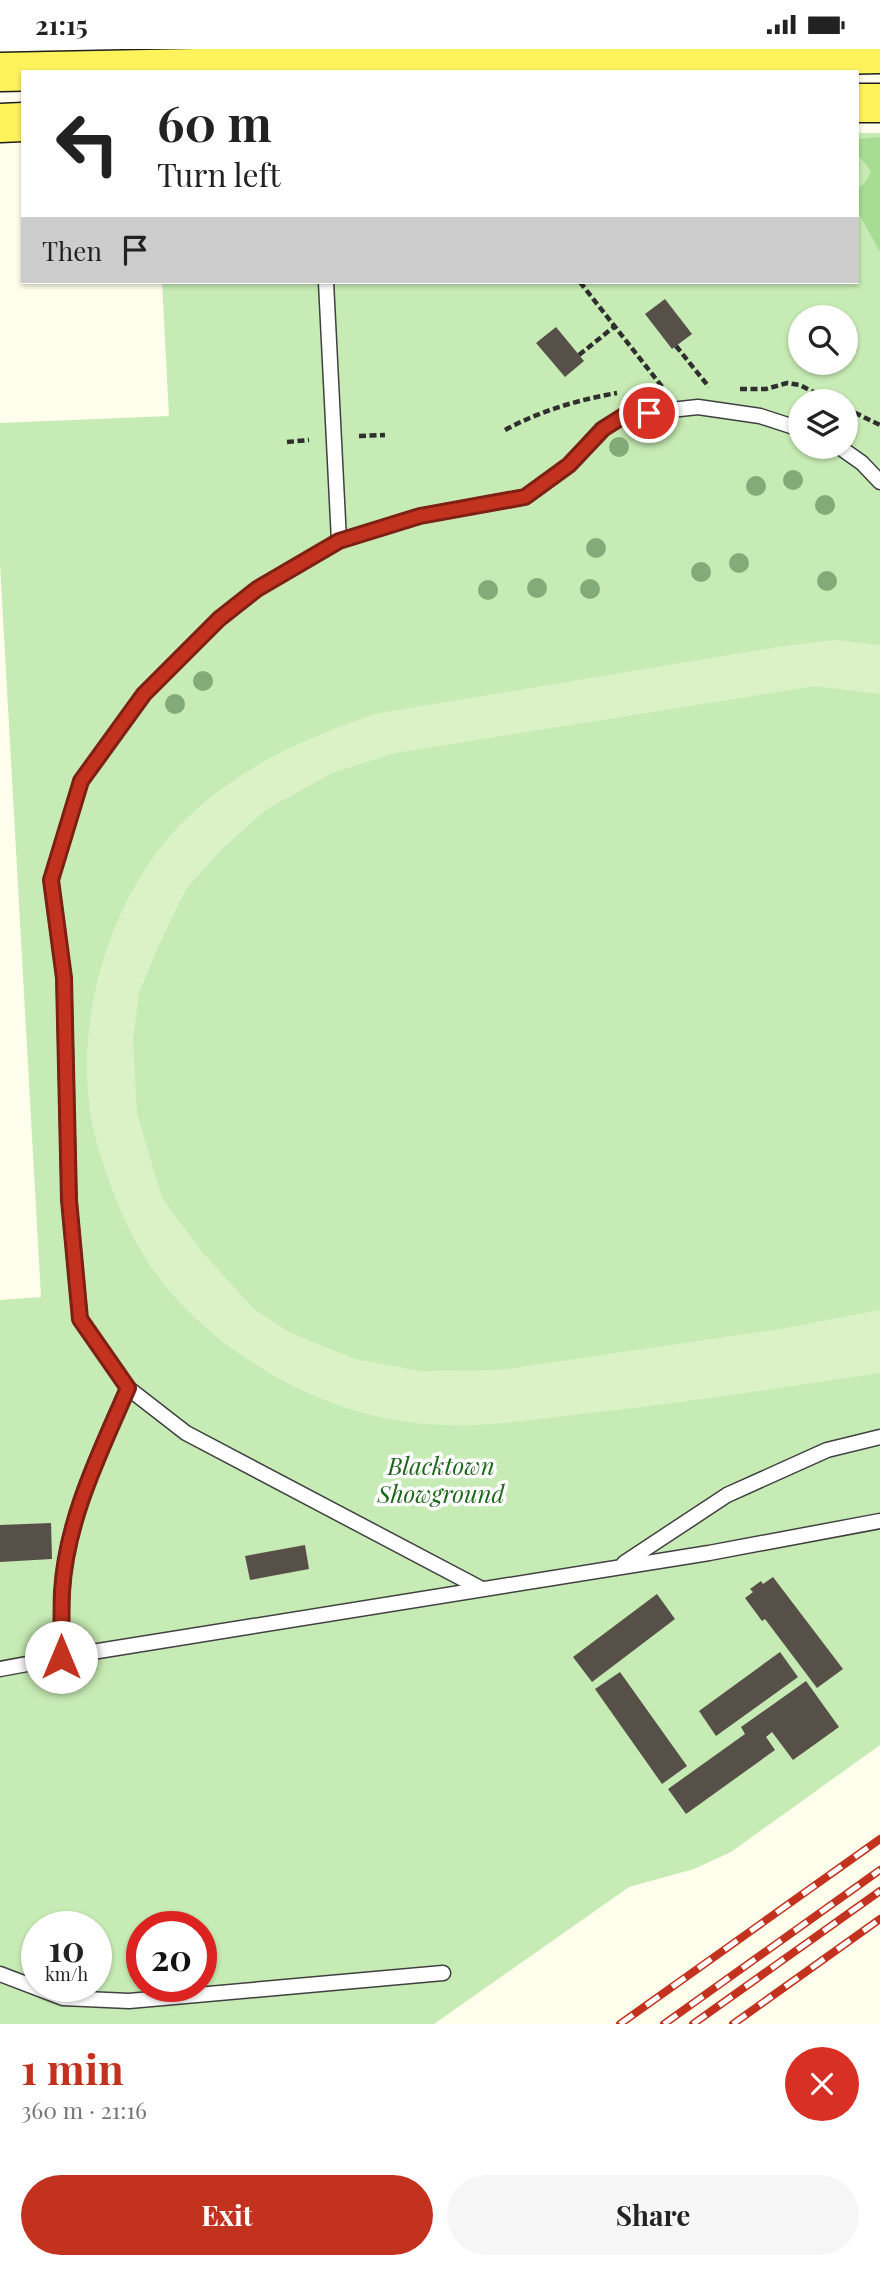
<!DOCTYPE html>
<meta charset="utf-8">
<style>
body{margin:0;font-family:"Playfair Display",serif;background:#f6f6f6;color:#222;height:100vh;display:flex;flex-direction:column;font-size:26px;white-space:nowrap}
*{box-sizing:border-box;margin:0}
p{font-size:23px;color:#767676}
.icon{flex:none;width:38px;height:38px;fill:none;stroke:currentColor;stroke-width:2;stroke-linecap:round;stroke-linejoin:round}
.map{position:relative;height:1975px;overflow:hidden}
.panel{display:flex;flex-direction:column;background:#fff;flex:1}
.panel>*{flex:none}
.banner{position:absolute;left:21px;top:21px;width:838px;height:214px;border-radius:0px;box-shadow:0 2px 5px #0004;background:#fff;color:#222;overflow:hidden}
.controls{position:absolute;left:788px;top:256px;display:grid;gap:14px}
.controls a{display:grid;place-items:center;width:70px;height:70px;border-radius:50%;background:#fff;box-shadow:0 2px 5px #0004;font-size:35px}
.speed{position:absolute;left:21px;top:1862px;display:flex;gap:14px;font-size:35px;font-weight:700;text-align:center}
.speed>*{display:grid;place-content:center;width:91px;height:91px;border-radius:50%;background:#fff;box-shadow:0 2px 5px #0004;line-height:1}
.speed small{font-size:18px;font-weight:400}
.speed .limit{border:10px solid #d22;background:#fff;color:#111}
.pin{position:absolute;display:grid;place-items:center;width:60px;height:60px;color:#fff;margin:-30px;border:4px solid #fff;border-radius:50%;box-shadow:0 2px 7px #0007}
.me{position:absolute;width:77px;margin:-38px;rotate:0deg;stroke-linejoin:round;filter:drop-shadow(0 0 5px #0008)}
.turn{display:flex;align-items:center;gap:24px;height:147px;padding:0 21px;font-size:32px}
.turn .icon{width:91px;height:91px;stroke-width:2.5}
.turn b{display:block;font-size:49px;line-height:60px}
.then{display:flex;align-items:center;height:66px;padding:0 21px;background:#0003;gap:14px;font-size:26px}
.round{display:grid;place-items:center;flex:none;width:74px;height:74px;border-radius:37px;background:#f6f6f6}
.summary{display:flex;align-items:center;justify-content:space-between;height:119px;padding:0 21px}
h1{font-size:42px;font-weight:700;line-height:52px;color:#c3321e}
.cta{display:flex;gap:14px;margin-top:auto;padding:14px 21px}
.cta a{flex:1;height:80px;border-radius:42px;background:#c3321e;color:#fff;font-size:28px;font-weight:700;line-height:80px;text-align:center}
.cta a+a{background:#f6f6f6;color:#222}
.status{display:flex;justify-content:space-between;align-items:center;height:49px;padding:0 35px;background:#fff;direction:ltr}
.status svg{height:19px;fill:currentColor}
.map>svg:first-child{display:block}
</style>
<div class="status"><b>21:15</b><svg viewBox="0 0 49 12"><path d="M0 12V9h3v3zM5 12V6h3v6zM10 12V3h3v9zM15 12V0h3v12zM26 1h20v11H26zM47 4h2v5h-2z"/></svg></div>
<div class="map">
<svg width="880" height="1975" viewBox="0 0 880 1975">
<rect width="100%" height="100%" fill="#fffeec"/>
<path fill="#c7ebb4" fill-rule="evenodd" d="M858,84H880V1696L731,1803L694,1820L629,1838L434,1975H0V1251L41,1248L0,515V374L169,367L162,233H858ZM800,268H845V313H800ZM800,352H845V397H800ZM37,1878H96V1937H37ZM142,1878H201V1937H142Z"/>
<path fill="#a7dd92" d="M880,88V203L858,163V140L866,132L871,122L858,106V90Z"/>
<path fill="#dbf2c6" d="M833,591L880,596V645L815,637L395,704L332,724L267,760L221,801L186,840L158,898L139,944L133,992L137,1064L162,1149L203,1204L254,1260L291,1284L355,1310L420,1322L499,1321L780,1280L880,1261V1324C784,1338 687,1354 590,1364C505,1374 438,1387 353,1361C284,1340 219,1298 172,1245C147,1217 129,1183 115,1148C105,1121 94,1091 90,1062C77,970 106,867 164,794C219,727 298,690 379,664L778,598Z"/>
<g fill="#565048">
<path d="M665,250L692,285L672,300L645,265Z"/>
<path d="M556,278L584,312L565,328L536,294Z"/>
<path d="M51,1474L52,1510L0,1513V1476Z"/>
<path d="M305,1496L309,1520L250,1531L245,1507Z"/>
<path d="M773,1528L843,1620L817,1639L765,1570L762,1572L745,1549L753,1543L750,1540L761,1532L763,1535Z"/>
<path d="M657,1545L675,1570L592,1633L573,1608Z"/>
<path d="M780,1603L798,1628L716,1687L699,1662Z"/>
<path d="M620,1623L687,1717L662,1735L595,1640Z"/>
<path d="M806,1632L839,1678L793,1711L772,1683L766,1688L775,1701L686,1765L668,1740L745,1685L741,1678Z"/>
</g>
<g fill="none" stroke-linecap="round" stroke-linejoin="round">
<defs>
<g id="service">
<path d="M326,233L339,492L257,540L219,570L144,645L81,732L51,831L64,929L69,1151L80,1270L128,1339L186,1384L480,1539"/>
<path d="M838,397L862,414L880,433"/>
<path d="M339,492L420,467L525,448L569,416L602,380L625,366L698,358L760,367L800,380"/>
<path d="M624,1514L727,1446L827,1401L880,1388"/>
<path d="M61,1608C62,1586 61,1564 62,1543C66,1471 99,1404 128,1339"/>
<path d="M0,1620L92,1603L709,1504L880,1472"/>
<path d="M0,1925L63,1949L129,1952L443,1924"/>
</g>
<g id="primary">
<path d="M0,23L880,5"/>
<path d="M858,54H880"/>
<path d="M0,74L23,73"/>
</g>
</defs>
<use href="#service" stroke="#404040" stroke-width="17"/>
<use href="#primary" stroke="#1e1e1e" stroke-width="41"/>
<g stroke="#2f2f2f" stroke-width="4.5" stroke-dasharray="7 3.5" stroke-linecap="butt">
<path d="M580,233L663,339"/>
<path d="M676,297L709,338"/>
<path d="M579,306L615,277"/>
<path d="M740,340H766L787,334L800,336L831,352"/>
<path d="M845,359L880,376"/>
<path d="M505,381C540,362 577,351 617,344"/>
<path d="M359,387L385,386"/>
<path d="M287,393L309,391"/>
</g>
<use href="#service" stroke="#fff" stroke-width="14"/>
<use href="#primary" stroke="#fff35c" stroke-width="38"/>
<defs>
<g id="rail">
<path d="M620,1975L880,1790"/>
<path d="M664,1975L880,1821"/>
<path d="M693,1975L880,1842"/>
<path d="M733,1975L880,1870"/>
</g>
</defs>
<use href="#rail" stroke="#c3321e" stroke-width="8"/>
<use href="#rail" stroke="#fff" stroke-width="5" stroke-dasharray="16" stroke-linecap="butt"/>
</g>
<g fill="#83ab78">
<circle cx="619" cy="398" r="10"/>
<circle cx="793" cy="431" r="10"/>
<circle cx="756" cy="437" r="10"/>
<circle cx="825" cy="456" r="10"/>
<circle cx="596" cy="499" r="10"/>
<circle cx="739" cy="514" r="10"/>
<circle cx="701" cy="523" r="10"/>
<circle cx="827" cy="532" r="10"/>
<circle cx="537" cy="539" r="10"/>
<circle cx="590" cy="540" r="10"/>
<circle cx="488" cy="541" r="10"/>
<circle cx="203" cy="632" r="10"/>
<circle cx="175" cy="655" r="10"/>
</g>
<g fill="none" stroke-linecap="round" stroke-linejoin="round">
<defs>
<path id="route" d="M61,1608C62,1586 61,1565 62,1543C66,1471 100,1404 128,1339L80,1270L69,1151L64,929L51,831L81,732L144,645L219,570L257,540L339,492L420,467L525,448L569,416L603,380L625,366L649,364"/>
</defs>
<use href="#route" stroke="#7f2014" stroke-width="18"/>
<use href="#route" stroke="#c3321e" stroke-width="12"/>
</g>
<g text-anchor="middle" stroke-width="7" stroke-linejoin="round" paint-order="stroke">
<g font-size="24" font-style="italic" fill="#1d671a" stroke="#fff">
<text x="441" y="1426">Blacktown<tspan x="441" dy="28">Showground</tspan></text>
</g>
</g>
</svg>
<div class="controls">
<a><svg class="icon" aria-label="search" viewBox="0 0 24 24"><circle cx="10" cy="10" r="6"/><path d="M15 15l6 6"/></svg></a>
<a><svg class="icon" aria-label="layers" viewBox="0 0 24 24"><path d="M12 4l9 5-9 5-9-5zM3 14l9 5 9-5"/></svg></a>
</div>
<div class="speed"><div>10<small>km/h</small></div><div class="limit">20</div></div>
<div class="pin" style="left:649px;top:364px;background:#d93025"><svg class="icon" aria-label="arrive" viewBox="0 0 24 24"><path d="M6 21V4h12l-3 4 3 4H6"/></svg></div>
<svg class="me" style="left:61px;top:1608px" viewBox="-20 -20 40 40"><circle r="19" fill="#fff"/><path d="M0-13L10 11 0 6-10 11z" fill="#c3321e"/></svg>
<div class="banner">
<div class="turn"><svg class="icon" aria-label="left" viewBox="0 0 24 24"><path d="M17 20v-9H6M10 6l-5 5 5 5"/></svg><div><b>60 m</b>Turn left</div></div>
<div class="then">Then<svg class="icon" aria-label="arrive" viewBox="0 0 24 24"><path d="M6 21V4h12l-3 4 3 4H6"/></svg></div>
</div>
</div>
<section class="panel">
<div class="summary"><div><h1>1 min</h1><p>360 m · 21:16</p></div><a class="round" style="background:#d93025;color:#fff"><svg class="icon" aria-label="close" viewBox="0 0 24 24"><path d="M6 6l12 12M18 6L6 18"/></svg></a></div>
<div class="cta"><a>Exit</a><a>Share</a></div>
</section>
